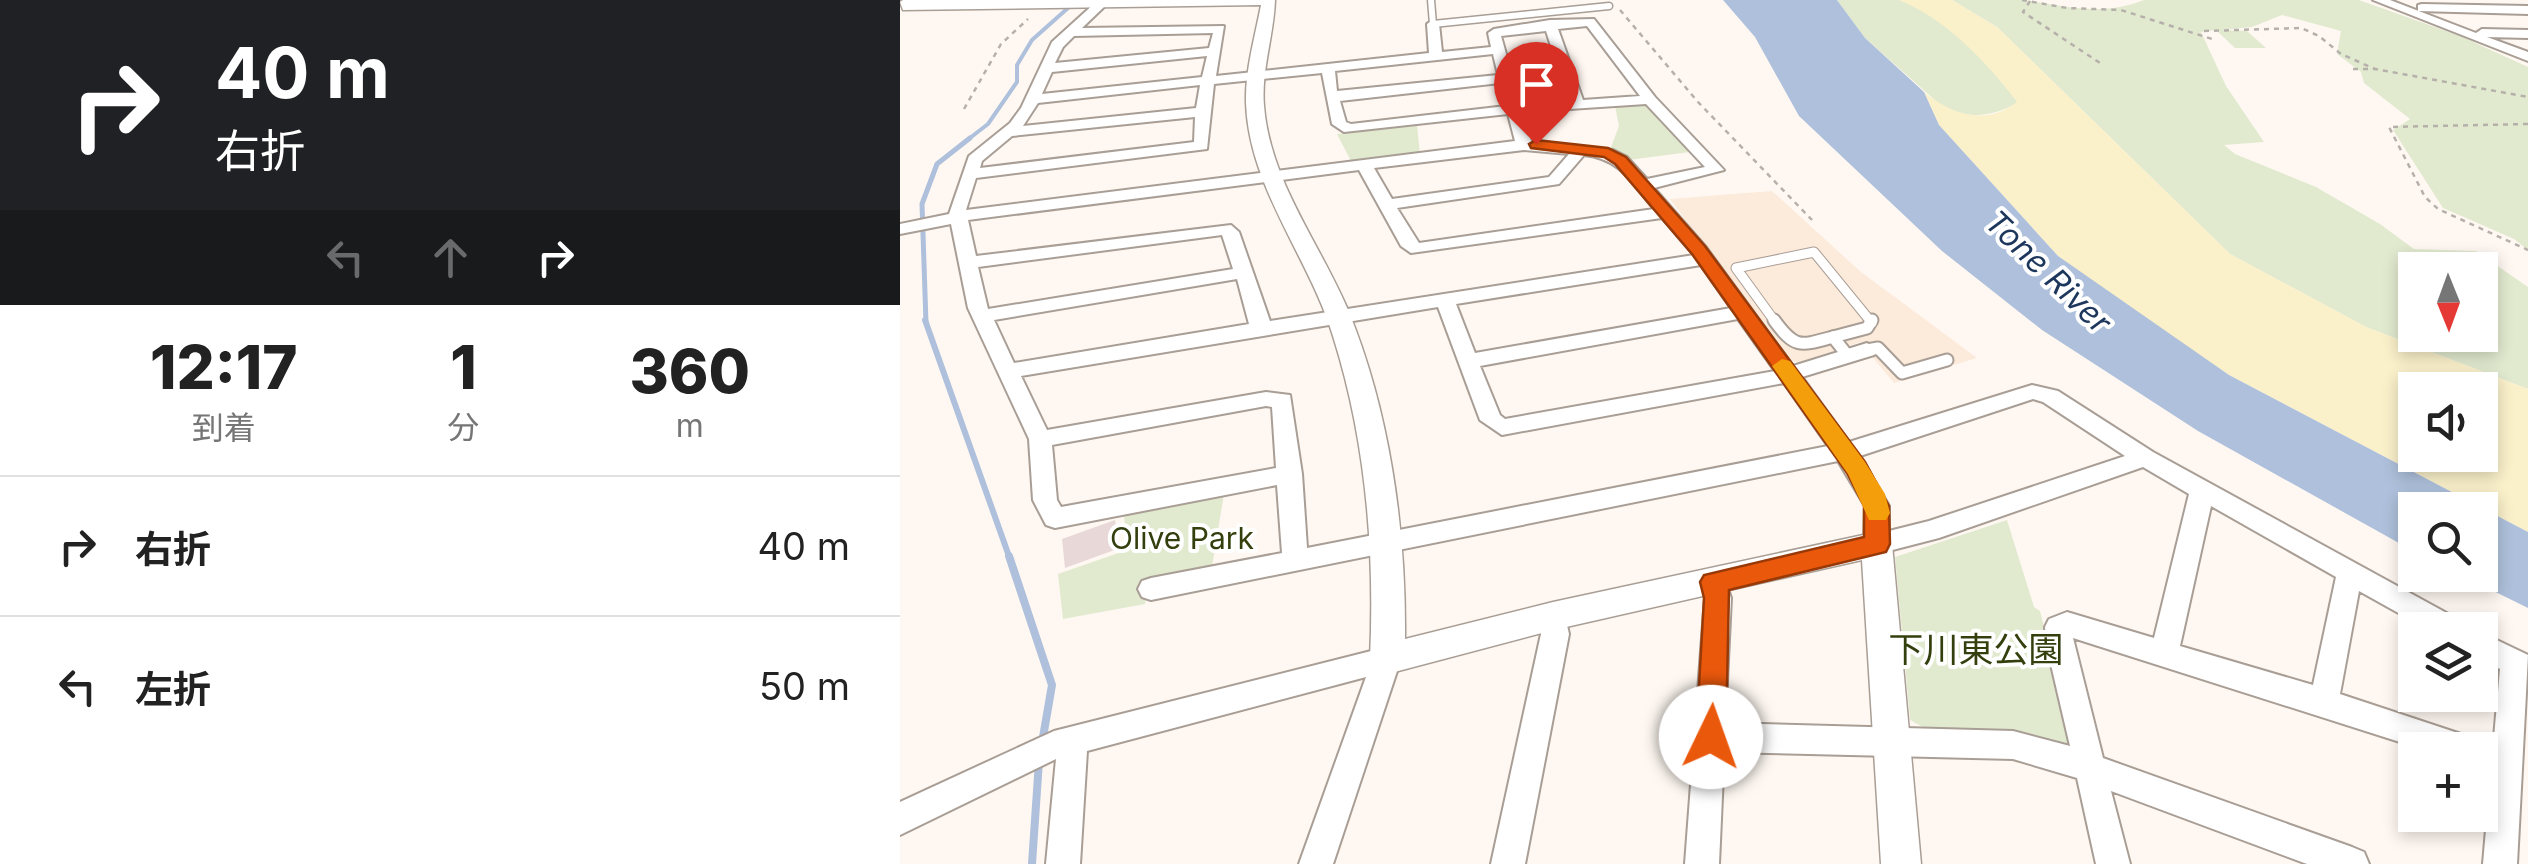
<!DOCTYPE html>
<html lang="ja">
<meta charset="utf-8">
<style>
body{margin:0;font-family:Inter,"Noto Sans JP",sans-serif;background:#f2f2f2;color:#222;height:100vh;display:flex;flex-direction:column;font-size:38px;white-space:nowrap}
*{box-sizing:border-box;margin:0}
p{font-size:32px;color:#767676}
.icon{flex:none;width:55px;height:55px;fill:none;stroke:currentColor;stroke-width:2;stroke-linecap:round;stroke-linejoin:round}
.map{position:relative;flex:1;overflow:hidden}
.panel{display:flex;flex-direction:column;background:#fff;width:900px}
.panel>*{flex:none}
.banner{background:#202124;color:#fff;overflow:hidden}
.needle{width:65px;rotate:179deg}
.fabs{position:absolute;left:1498px;top:252px;display:grid;gap:20px}
.fabs a{display:grid;place-items:center;width:100px;height:100px;border-radius:0px;background:#fff;box-shadow:0 5px 15px #0003;font-size:50px}
.pin{position:absolute;display:grid;place-items:center;width:85px;height:85px;color:#fff;margin:-102px -42px;border-radius:50% 50% 50% 0;rotate:-45deg;box-shadow:0 0 10px #0007}
.pin .icon{rotate:45deg}
.me{position:absolute;width:110px;margin:-55px;rotate:3deg;stroke-linejoin:round;filter:drop-shadow(0 0 8px #0008)}
.turn{display:flex;align-items:center;gap:35px;height:210px;padding:0 50px;font-size:45px}
.turn .icon{width:130px;height:130px;stroke-width:2.5}
.turn b{display:block;font-size:70px;line-height:85px}
.lanes{display:flex;align-items:center;height:95px;padding:0 50px;background:#0003;justify-content:center;gap:50px;direction:ltr}
.lanes .off{opacity:.35}
.eta{display:flex;justify-content:space-evenly;align-items:center;height:170px;text-align:center}
.eta b{font-size:60px;font-weight:800;line-height:70px}
ul{padding:0;list-style:none}
li{display:flex;align-items:center;gap:30px;height:140px;padding:0 50px;border-top:2px solid #e0e0e0}
li div{flex:1}
li b{display:block;font-size:38px}
li em{font-style:normal}
main{display:flex;flex:1;min-height:0}
.map>svg:first-child{display:block}
</style>
<main>
<section class="panel">
<div class="banner">
<div class="turn"><svg class="icon" aria-label="right" viewBox="0 0 24 24"><path d="M7 20v-9h11M14 6l5 5-5 5"/></svg><div><b>40 m</b>右折</div></div>
<div class="lanes"><svg class="icon off" aria-label="left" viewBox="0 0 24 24"><path d="M17 20v-9H6M10 6l-5 5 5 5"/></svg><svg class="icon off" aria-label="ahead" viewBox="0 0 24 24"><path d="M12 20V5M6 11l6-6 6 6"/></svg><svg class="icon" aria-label="right" viewBox="0 0 24 24"><path d="M7 20v-9h11M14 6l5 5-5 5"/></svg></div>
</div>
<div class="eta">
<div><b>12:17</b><p>到着</p></div>
<div><b>1</b><p>分</p></div>
<div><b>360</b><p>m</p></div>
</div>
<ul>
<li><svg class="icon" aria-label="right" viewBox="0 0 24 24"><path d="M7 20v-9h11M14 6l5 5-5 5"/></svg><div><b>右折</b></div><em>40 m</em></li>
<li><svg class="icon" aria-label="left" viewBox="0 0 24 24"><path d="M17 20v-9H6M10 6l-5 5 5 5"/></svg><div><b>左折</b></div><em>50 m</em></li>
</ul>
</section>
<div class="map">
<svg width="1628" height="864" viewBox="0 0 1628 864">
<rect width="100%" height="100%" fill="#fff8f2"/>
<path fill="#fceadb" d="M872,191L961,272L1077,358L994,383L960,342L901,363L888,360L770,199Z"/>
<g fill="#e1eacf" fill-rule="evenodd">
<path d="M937,0C956,0 981,0 1000,0C1039,9 1094,71 1118,102C1097,116 1069,119 1046,110L965,38Z"/>
<path d="M1052,0C1075,0 1100,0 1123,0C1165,6 1202,17 1244,0H1459L1560,36L1628,67V250L1614,239L1543,208L1493,130L1510,119L1464,83L1461,72L1437,54L1441,31L1382,15L1352,27L1322,30L1347,31L1366,48H1335L1316,30L1301,32L1326,86L1364,142L1324,145L1335,154L1416,187L1480,224L1514,249L1576,251L1628,287V389L1466,327L1330,254L1097,27ZM1515,270H1580V335H1515Z"/>
<path d="M740,104L747,106L790,152L728,160L710,150L719,126L715,106Z"/>
<path d="M517,125L520,154L452,163L437,134Z"/>
<path d="M324,494L312,567L248,579L245,604L163,619L158,574L227,550L224,514Z"/>
<path d="M1107,520L1134,607L1140,611L1175,748C1165,745 1155,740 1144,738C1115,731 1028,739 1010,719L995,557Z"/>
</g>
<path fill="#faf0ca" fill-rule="evenodd" d="M999,0H1052L1097,27L1330,254L1466,327L1628,389V532L1329,375L1222,303L1158,256L1039,125L1024,92C1052,115 1087,126 1117,102C1086,61 1047,20 999,0ZM1515,390H1580V455H1515Z"/>
<path fill="#aec0db" d="M823,0H937L965,38L1024,92L1039,125L1158,256L1329,375L1628,532V608L1561,575H1580V510H1515V552L1298,431L1142,330L1042,251L899,116L855,37Z"/>
<g fill="none" stroke-linecap="round" stroke-linejoin="round">
<path stroke="#aec0db" stroke-width="4" d="M66,141L88,124L117,82V65L132,40L177,0"/>
<path stroke="#aec0db" stroke-width="5" d="M26,323L22,204L37,164L70,138"/>
<path stroke="#aec0db" stroke-width="6" d="M25,320L110,559"/>
<g stroke="#aec0db" stroke-width="8">
<path d="M109,556L152,685L142,743"/>
<path d="M132,864L139,761"/>
</g>
</g>
<path fill="#e8d8d7" d="M215,520L220,548L165,568L162,539Z"/>
<g fill="none" stroke-linecap="round" stroke-linejoin="round">
<defs>
<path id="service-far2" d="M531,0L533,24L709,6"/>
<path id="service-far1" d="M876,323L836,268L914,252L972,323"/>
<g id="service">
<path d="M874,320C895,349 900,346 933,337"/>
<path d="M933,337L948,356"/>
<path d="M933,337L967,328L972,320"/>
<path d="M967,350L978,348L1002,373L1047,360"/>
</g>
<g id="minor">
<path d="M1473,0H1490L1576,33L1582,29L1628,30V38L1587,37L1628,52V61Z"/>
<path d="M195,3L205,6L182,28L324,26L316,76L529,53L527,24L533,20L539,24L542,52L591,47L588,33L594,29L650,20L694,19L755,97L824,170L754,188L805,246L893,366L967,343L977,350L974,355L902,377L949,442L1132,385L1158,391L1253,452L1563,622L1567,630H1529L1459,591L1440,694L1579,740L1583,750L1580,757V750H1525L1173,638L1203,758L1452,847L1464,852L1469,864H1407L1211,791L1230,864H1196L1177,778L1113,759L824,752L819,864H785L805,598L801,582L805,574L814,571L823,574L831,598L825,723L1113,731L1170,746L1146,643L1145,627L1149,619L1167,612L1254,638L1289,494L1243,467L1039,538L977,554L968,551L964,544L965,506L938,461L251,600L242,597L238,589L242,581L251,578L382,553L377,485L155,528L146,525L133,500L129,439L68,308L51,224L0,234V224L49,214L69,156L110,123L121,108L152,42ZM687,26L740,96L683,100L658,29ZM646,31L669,101L620,104L601,36ZM313,33L309,48L155,63L163,47L174,36ZM593,54L598,75L437,91L435,71ZM307,56L302,77L142,94L152,72ZM422,73L432,124L444,132L608,114L615,141L66,210L76,178L307,149L314,84ZM600,83L606,106L451,124L446,122L440,101ZM300,85L296,108L123,126L138,103ZM746,104L805,167L747,179L727,157L713,150L631,141L623,112ZM295,117L294,142L80,168L82,161L112,136ZM624,150L669,154L649,177L492,199L474,168ZM684,155C721,159 731,182 754,209L519,243L497,208L659,184ZM459,170L501,246L511,253L762,218L794,255L370,321L339,232L331,225L76,256L68,220ZM322,235L333,269L88,309L78,267ZM801,265L831,308L575,353L556,304ZM337,279L349,324L114,363L94,320ZM538,307L580,420L602,435L884,383L928,446L407,548L402,474L390,395L366,392L147,430L121,376ZM838,319L875,371L605,419L600,415L580,366ZM1133,399L1143,402L1225,456L1029,521L989,531V506L960,456ZM366,406L372,407L376,468L161,507L157,500L152,445ZM1311,506L1436,577L1413,685L1280,646Z"/>
<path d="M1522,4L1628,6V14L1518,11V5Z"/>
<path d="M653,604L663,608L669,634L625,864H591L641,634L639,616L643,608Z"/>
<path d="M1580,632L1628,655L1617,864H1583L1600,669L1580,658Z"/>
<path d="M487,647L497,650L501,659L433,864H399L466,677L187,751L180,864H146L156,759L0,835V802L154,731Z"/>
</g>
<path id="tertiary" d="M3,0H375C374,35 361,70 364,106C370,181 419,242 448,310C490,412 506,529 505,639L653,602L977,532L988,535L992,544L1021,864H981L962,560L653,630L487,674L475,670L470,659C475,551 466,440 433,336C409,257 349,188 346,103C345,70 355,37 361,5L3,10L0,2Z"/>
</defs>
<use href="#service-far2" stroke="#a99e95" stroke-width="9"/>
<use href="#service-far1" stroke="#a99e95" stroke-width="11"/>
<use href="#service" stroke="#a99e95" stroke-width="15"/>
<use href="#minor" stroke="#a99e95" stroke-width="4"/>
<use href="#tertiary" stroke="#a99e95" stroke-width="3"/>
<g stroke="#b6b0ab" stroke-width="2.5" stroke-dasharray="5 5" stroke-linecap="butt">
<path d="M1122,0L1167,8L1221,10L1312,39"/>
<path d="M1130,1L1123,12L1203,65"/>
<path d="M720,10L798,102L912,220"/>
<path d="M1304,31L1401,28L1419,36L1441,54L1475,69"/>
<path d="M1453,69H1475L1628,97"/>
<path d="M64,109L101,44L128,19"/>
<path d="M1628,124L1489,127L1525,197L1538,209L1628,250"/>
</g>
<use href="#service-far2" stroke="#fff" stroke-width="6"/>
<use href="#service-far1" stroke="#fff" stroke-width="9"/>
<use href="#service" stroke="#fff" stroke-width="11"/>
<use href="#minor" fill="#fff" fill-rule="evenodd"/>
<use href="#tertiary" fill="#fff" fill-rule="evenodd"/>
</g>
<path fill="#ea580c" stroke="#983908" stroke-width="2.5" d="M636,140L708,148L726,157L805,246L965,462L989,506L990,544L986,552L829,590L826,737L822,747L811,751L800,747L796,737L804,598L800,582L804,575L964,537V506L947,473L792,254L715,164L704,157L631,148L629,144Z"/>
<path fill="#f59e0b" d="M882,359L890,361L965,462L985,494L990,513L986,520H969L948,474L872,366Z"/>
<g text-anchor="middle" stroke-width="8" stroke-linejoin="round" paint-order="stroke">
<g font-size="30" fill="#333f0d" stroke="#fff">
<text x="282" y="549">Olive Park</text>
</g>
<g font-size="32" font-style="italic" fill="#1d365b" stroke="#fff">
<text transform="translate(1148 272) rotate(44)" y="11">Tone River</text>
</g>
<g font-size="35" fill="#333f0d" stroke="#fff">
<text x="1076" y="662">下川東公園</text>
</g>
</g>
</svg>
<div class="fabs">
<a><svg class="needle" viewBox="-14 -14 28 28"><path d="M0-13l5 13h-10z" fill="#e53935"/><path d="M0 13l5-13h-10z" fill="#767676"/></svg></a>
<a><svg class="icon" aria-label="sound" viewBox="0 0 24 24"><path d="M4 9h4l5-4v14l-5-4H4zM17 9q2 3 0 6"/></svg></a>
<a><svg class="icon" aria-label="search" viewBox="0 0 24 24"><circle cx="10" cy="10" r="6"/><path d="M15 15l6 6"/></svg></a>
<a><svg class="icon" aria-label="layers" viewBox="0 0 24 24"><path d="M12 4l9 5-9 5-9-5zM3 14l9 5 9-5"/></svg></a>
<a>+</a>
</div>
<div class="pin" style="left:636px;top:144px;background:#d93025"><svg class="icon" aria-label="arrive" viewBox="0 0 24 24"><path d="M6 21V4h12l-3 4 3 4H6"/></svg></div>
<svg class="me" style="left:811px;top:737px" viewBox="-20 -20 40 40"><circle r="19" fill="#fff"/><path d="M0-13L10 11 0 6-10 11z" fill="#ea580c"/></svg>
</div>
</main>
